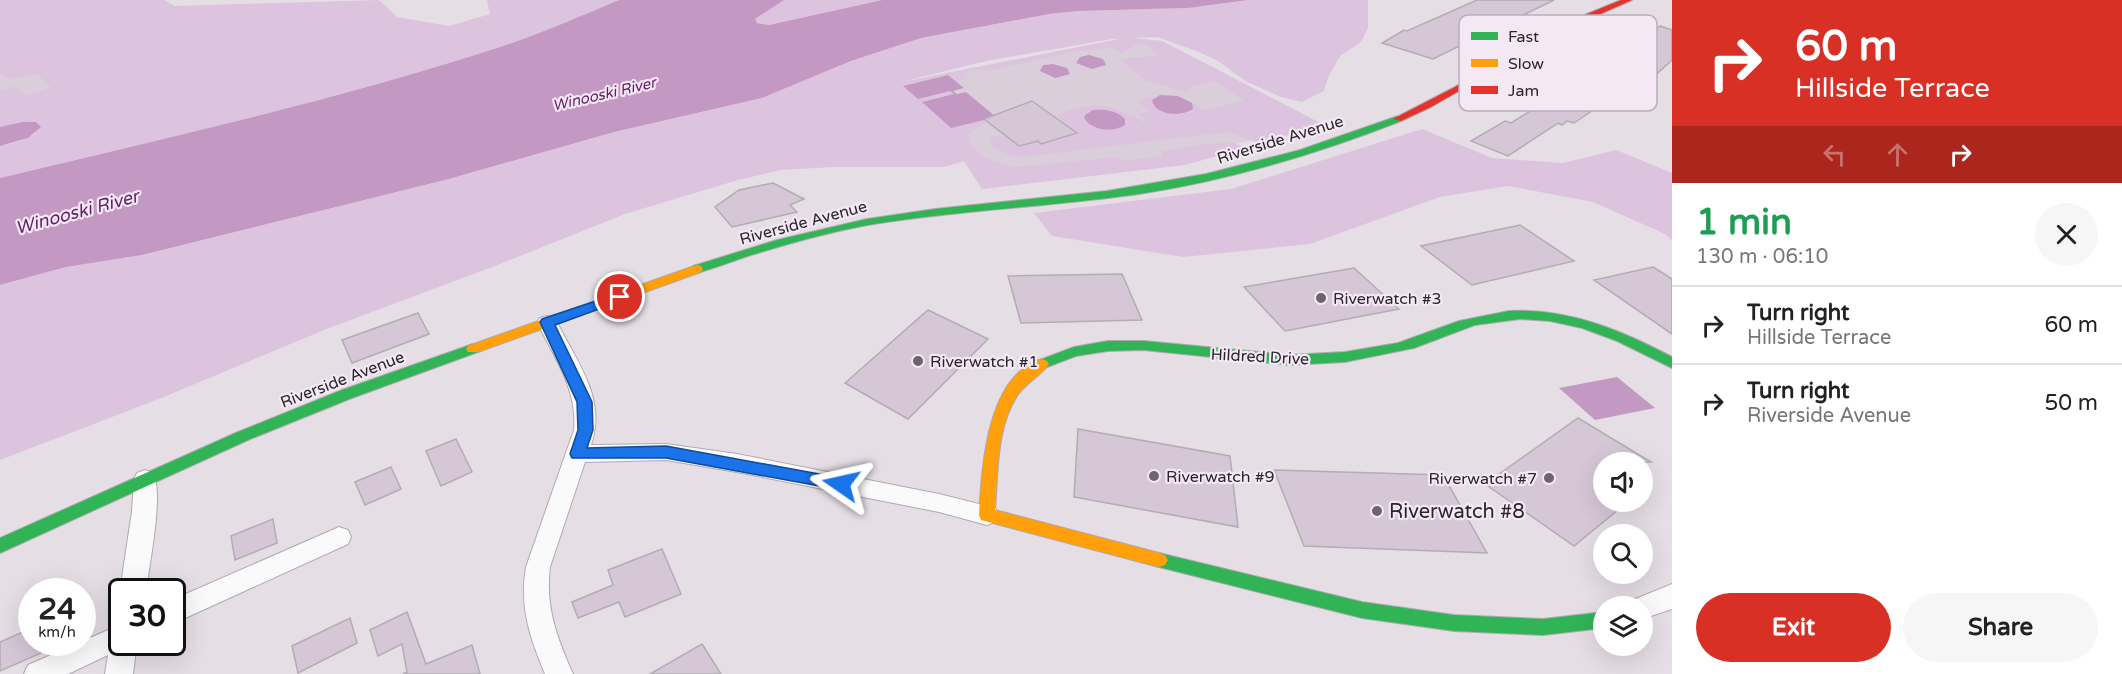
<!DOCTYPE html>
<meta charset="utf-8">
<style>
body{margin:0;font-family:"Varela Round",sans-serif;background:#f6f6f6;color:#222;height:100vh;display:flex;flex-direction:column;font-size:22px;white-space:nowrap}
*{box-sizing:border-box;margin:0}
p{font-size:20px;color:#767676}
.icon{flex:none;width:33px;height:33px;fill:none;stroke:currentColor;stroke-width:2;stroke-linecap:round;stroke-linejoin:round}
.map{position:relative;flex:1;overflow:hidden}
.sheet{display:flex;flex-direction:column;background:#fff;width:450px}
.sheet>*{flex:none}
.banner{background:#d93025;color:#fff;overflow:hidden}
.fabs{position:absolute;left:1593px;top:452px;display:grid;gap:12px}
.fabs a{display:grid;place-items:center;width:60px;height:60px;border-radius:50%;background:#fff;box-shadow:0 6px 24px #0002;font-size:30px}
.speed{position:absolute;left:18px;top:578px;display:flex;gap:12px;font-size:30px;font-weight:700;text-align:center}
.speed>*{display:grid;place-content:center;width:78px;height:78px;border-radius:50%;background:#fff;box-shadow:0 6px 24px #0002;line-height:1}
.speed small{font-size:15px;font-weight:400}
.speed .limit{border:3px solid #111;border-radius:9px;background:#fff;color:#111}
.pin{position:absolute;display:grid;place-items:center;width:51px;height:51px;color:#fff;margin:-26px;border:3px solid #fff;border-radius:50%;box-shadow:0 2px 6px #0007}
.me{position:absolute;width:66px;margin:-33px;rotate:281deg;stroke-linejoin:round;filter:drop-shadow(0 0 4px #0008)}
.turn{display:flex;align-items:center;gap:21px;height:126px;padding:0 24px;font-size:27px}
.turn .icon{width:78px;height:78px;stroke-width:2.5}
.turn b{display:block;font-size:42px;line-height:51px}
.lanes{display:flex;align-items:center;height:57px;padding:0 24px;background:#0003;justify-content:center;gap:30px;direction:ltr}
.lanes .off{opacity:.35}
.round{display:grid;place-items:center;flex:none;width:63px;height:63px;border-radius:32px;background:#f6f6f6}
.head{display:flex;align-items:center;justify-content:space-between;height:102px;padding:0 24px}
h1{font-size:36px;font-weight:700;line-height:45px;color:#1e9e55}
.cta{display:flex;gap:12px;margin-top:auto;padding:12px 24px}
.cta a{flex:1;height:69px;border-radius:36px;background:#d93025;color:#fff;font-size:24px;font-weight:700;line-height:69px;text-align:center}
.cta a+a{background:#f6f6f6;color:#222}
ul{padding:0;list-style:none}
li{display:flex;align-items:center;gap:18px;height:78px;padding:0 24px;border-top:2px solid #e0e0e0}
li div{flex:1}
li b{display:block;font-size:22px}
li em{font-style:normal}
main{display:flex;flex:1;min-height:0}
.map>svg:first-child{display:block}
</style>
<main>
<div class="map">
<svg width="1672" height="674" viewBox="0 0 1672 674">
<rect width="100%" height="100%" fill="#e5dee5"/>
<g fill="#dbcedb">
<path d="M1125,38L1162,41L1324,125L1238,143L1233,151L982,189L964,161L893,84Z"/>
<path d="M37,73L50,87L25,95L0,154V74L9,80Z"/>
</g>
<g fill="#ddc4de" fill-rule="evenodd">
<path d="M0,0H164L175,6L379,0L397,17L449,26L490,14L487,0H619C583,15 547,31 509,44C342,99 171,137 0,178V146L20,141L35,134L36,122H22L0,127V91L16,86L25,95L50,87L37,74L9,80L0,74Z"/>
<path d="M784,0H882L769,25L757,23L755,19Z"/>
<path d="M1248,0H1368V28L1361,42L1340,56L1328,78L1324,91L1302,102L1281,97L1245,81L1218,61L1199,52L1157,37L1133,38L1162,41L1324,125L1260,143L1228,132L1025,157L1011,156L992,147L989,138C1002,133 1008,138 1019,146L1038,141L1041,144L1076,134L1061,121L1062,120L1057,115C1074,107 1097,103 1115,108C1122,110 1127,115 1133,115L1143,122L1148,121L1138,114L1150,111L1139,103L1140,98L1155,97L1152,100L1179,114L1190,112L1192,103L1189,100L1202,110L1244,101L1214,81L1187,88L1192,93L1146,81L1122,61C1132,52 1144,61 1156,54L1148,46L1138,44L1122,53L1112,48L1078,51L988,71L976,69L963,73L968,78L959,81L948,75L904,85L918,98L950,91L954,95L923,102L996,117L999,119C987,123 978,125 969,135V142L985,158L1015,167L1117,157L1120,161L1163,156L1161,151C1180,149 1232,136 1246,148L1185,165L982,189L964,161L944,167H834L781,170L738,180L625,214L495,266L324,330L164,397L0,460V285L66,267L142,255L449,179L614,132L762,98L851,61L921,38L1049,14L1078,11L1188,8ZM1112,39H1120L901,82L986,61ZM1093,110L1112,111L1125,125C1113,133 1092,131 1084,118Z"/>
<path d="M1422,129L1492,158L1563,163L1616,150L1672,173V240L1665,234L1593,202L1508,186L1440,197L1310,244L1183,257L1052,236L1034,213L1231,189Z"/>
</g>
<g fill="#c399c4">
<path d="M619,0H784L755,19L757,23L769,25L882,0H1248L1188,8L1078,11L1049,14L921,38L851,61L762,98L614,132L449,179L142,255L66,267L0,285V178C171,137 342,99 509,44C547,31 583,15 619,0Z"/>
<path d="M1089,55L1103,59L1106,65L1092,69L1076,63L1080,57Z"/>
<path d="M1053,64L1067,68L1070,74L1055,78L1040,71L1043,65Z"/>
<path d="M948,75L964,88L953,91L957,94L966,92L996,117L951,128L922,102L954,94L950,91L918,99L903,86Z"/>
<path d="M1160,95L1178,96L1192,103L1193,109C1181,117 1155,116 1152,100Z"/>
<path d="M1093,110C1105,109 1116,110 1125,119V125C1113,133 1092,131 1084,118L1085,115Z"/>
<path d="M22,122H36L41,127L28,138L0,146V127Z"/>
<path d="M1617,377L1655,408L1595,420L1559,388Z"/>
</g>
<g fill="#d6c7d6" stroke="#b2adb2" stroke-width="1.5">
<path d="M1477,0H1554L1433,59L1382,43L1404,30L1407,31Z"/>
<path d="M1660,26L1672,30V60L1647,83L1638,80L1574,123L1567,121L1562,125L1558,123L1508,156L1471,141L1505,121L1511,123L1570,86L1580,90Z"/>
<path d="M1032,101L1077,133L1041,144L1038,141L1019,146L984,119Z"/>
<path d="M773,183L804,199L790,205L797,212L732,227L715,207L739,190Z"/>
<path d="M1520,225L1574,261L1472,285L1421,246Z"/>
<path d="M1653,267L1672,279V334L1594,280Z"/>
<path d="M1354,268L1399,309L1285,331L1244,287Z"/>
<path d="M1122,274L1142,320L1021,323L1008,276Z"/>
<path d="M928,310L988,339L908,419L845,383Z"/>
<path d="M418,313L429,334L352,363L342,340Z"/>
<path d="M1578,418L1651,462H1604V501H1629L1574,546L1485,484Z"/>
<path d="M1078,429L1230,456L1238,527L1074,497Z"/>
<path d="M456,439L472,472L441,486L426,451Z"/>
<path d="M391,467L401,489L365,505L355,482Z"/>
<path d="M1274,470L1443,475L1487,553L1304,546Z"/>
<path d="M273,519L277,543L235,560L231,536Z"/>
<path d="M662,549L681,594L625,617L619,602L578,618L572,602L613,585L608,570Z"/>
<path d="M407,612L426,664L472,645L480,674H403L407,672L402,644L378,656L370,630Z"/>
<path d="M350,618L357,643L298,673L292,646Z"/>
<path d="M32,628V642H66L0,671V642Z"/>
<path d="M702,644L721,674H650Z"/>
</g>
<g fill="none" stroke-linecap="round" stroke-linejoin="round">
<defs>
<g id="street">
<path d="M547,316L554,318L557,322C577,363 607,398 591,445L666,444L737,454L939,494L995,508L999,515L995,522L987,525L939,512L737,472L666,460L585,462L550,567C545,607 557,638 573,674H545C530,638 519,607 526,567L574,430C578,390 554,357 537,322L540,318Z"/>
<path d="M145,470L153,473C164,493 149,566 146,591H122V594L120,591L132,511L134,479L137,473Z"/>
<path d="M339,527L348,530L351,537L348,544L172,624V600Z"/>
<path d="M1672,584V609L1642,619V606H1630L1633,600Z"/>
<path d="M122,624V642H137L133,674H105L108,655L68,674H24L28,665Z"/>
</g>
<g id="fast">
<path d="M1398,116L1403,119L1401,121C1317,154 1229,180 1139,194C1049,207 958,210 868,225C830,232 794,242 758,253C737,259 717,268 697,273L691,269L693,266L777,240L867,219L935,209L1107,191L1206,174L1300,150Z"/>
<path d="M1509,311C1567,308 1621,330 1672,357V368L1617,341L1582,328L1550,321L1520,319L1475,325L1414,348L1345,362L1290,365L1144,350L1108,351L1076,356L1042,369L1035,364L1037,361L1074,347L1108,341H1144L1290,355L1345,352L1398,343L1459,321Z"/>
<path d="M473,344L478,346L480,349L478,352L352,398L248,440L0,553V538L238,432L342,390Z"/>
<path d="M1159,553L1362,602L1454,615L1543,619L1604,612V628L1543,635L1454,631L1362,618L1159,567L1153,565L1150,560L1153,555Z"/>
</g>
<g id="slow">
<path d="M697,265L701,266L703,269L701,272L478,352H468L466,349L468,346Z"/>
<path d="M1042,359L1047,361L1049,364C1041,375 1028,382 1019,393C996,425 998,473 995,510L1159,553L1165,555L1168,560L1165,565L1159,567L981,520L979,515C982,469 986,375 1042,359Z"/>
</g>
<path id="jam" d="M1621,0H1632L1571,27L1431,107L1401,121L1393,119L1453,88L1565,23Z"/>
</defs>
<use href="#street" stroke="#b0aab0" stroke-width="2"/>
<use href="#fast" stroke="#b0aab0" stroke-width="2"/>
<use href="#slow" stroke="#b0aab0" stroke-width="2"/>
<use href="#jam" stroke="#b0aab0" stroke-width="2"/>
<use href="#street" fill="#fbfafb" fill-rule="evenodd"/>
<use href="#fast" fill="#30b455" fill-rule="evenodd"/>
<use href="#slow" fill="#ff9f0a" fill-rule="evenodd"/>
<use href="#jam" fill="#e5322d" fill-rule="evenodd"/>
</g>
<path fill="#1a73e8" stroke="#114b97" stroke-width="1.5" d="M620,293L624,294L626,297L624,300L555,325L592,402L593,430L587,448L666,446L841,478L846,479L849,484L846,488L841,490L666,458H572L570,454L578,430L577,402L540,322L542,319Z"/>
<g fill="#6c666c" stroke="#f5e8f5" stroke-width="2">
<circle cx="1321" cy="298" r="6"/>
<circle cx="918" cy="361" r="6"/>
<circle cx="1154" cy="476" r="6"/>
<circle cx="1549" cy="478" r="6"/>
<circle cx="1377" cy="511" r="6"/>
</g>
<g text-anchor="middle" stroke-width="4.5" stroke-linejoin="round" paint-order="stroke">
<g font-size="15" font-style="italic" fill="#631e67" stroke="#f5e8f5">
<text transform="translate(604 94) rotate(-13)" y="5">Winooski River</text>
</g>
<g font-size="16" fill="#2b262b" stroke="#f5e8f5">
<text transform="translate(1280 139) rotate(-17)" y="6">Riverside Avenue</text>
<text transform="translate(803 222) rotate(-15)" y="6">Riverside Avenue</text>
<text transform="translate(1260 356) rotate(3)" y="6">Hildred Drive</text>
<text transform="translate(342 379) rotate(-21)" y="6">Riverside Avenue</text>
</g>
<g font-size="16" fill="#2b262b" stroke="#f5e8f5" text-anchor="start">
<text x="1333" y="304">Riverwatch #3</text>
<text x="930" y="367">Riverwatch #1</text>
<text x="1166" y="482">Riverwatch #9</text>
<text x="1537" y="484" text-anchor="end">Riverwatch #7</text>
</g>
<g font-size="18" font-style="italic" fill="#631e67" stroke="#f5e8f5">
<text transform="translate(77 212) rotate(-15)" y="6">Winooski River</text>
</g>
<g font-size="20" fill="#2b262b" stroke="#f5e8f5" text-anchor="start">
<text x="1389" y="518">Riverwatch #8</text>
</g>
</g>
<rect x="1459" y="15" width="198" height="96" rx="9" fill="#f5e8f5" stroke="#b8aeb8" stroke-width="1.5"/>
<rect x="1471" y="32" width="27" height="8" fill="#30b455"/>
<rect x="1471" y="59" width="27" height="8" fill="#ff9f0a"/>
<rect x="1471" y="86" width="27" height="8" fill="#e5322d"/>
<g font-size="16" fill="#2b262b">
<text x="1508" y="42">Fast</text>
<text x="1508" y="69">Slow</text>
<text x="1508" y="96">Jam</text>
</g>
</svg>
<div class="fabs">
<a><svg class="icon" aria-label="sound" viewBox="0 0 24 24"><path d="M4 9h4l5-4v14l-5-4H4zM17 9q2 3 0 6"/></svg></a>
<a><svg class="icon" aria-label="search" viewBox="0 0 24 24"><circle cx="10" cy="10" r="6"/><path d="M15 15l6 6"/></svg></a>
<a><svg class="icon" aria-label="layers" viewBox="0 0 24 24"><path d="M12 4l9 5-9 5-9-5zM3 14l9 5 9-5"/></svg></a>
</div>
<div class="speed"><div>24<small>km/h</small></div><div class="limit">30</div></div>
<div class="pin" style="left:620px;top:297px;background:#d93025"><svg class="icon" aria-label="arrive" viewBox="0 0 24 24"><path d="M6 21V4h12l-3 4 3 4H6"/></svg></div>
<svg class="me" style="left:841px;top:484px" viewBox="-20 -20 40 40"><path d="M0-17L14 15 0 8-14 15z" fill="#1a73e8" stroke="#fff" stroke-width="4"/></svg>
</div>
<section class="sheet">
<div class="banner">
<div class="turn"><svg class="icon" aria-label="right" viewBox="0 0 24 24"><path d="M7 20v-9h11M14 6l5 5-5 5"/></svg><div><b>60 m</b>Hillside Terrace</div></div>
<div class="lanes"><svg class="icon off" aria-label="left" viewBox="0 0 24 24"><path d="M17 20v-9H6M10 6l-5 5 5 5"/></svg><svg class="icon off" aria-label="ahead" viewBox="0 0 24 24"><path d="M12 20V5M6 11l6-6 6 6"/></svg><svg class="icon" aria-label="right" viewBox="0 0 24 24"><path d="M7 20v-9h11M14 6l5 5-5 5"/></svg></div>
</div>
<div class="head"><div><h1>1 min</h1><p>130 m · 06:10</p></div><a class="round"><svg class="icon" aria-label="close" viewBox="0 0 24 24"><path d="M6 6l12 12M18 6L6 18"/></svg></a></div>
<ul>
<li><svg class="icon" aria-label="right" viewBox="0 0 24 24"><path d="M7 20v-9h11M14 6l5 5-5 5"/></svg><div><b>Turn right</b><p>Hillside Terrace</p></div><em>60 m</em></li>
<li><svg class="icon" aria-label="right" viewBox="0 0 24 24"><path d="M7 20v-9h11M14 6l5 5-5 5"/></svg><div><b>Turn right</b><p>Riverside Avenue</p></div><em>50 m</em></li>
</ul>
<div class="cta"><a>Exit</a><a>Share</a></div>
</section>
</main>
